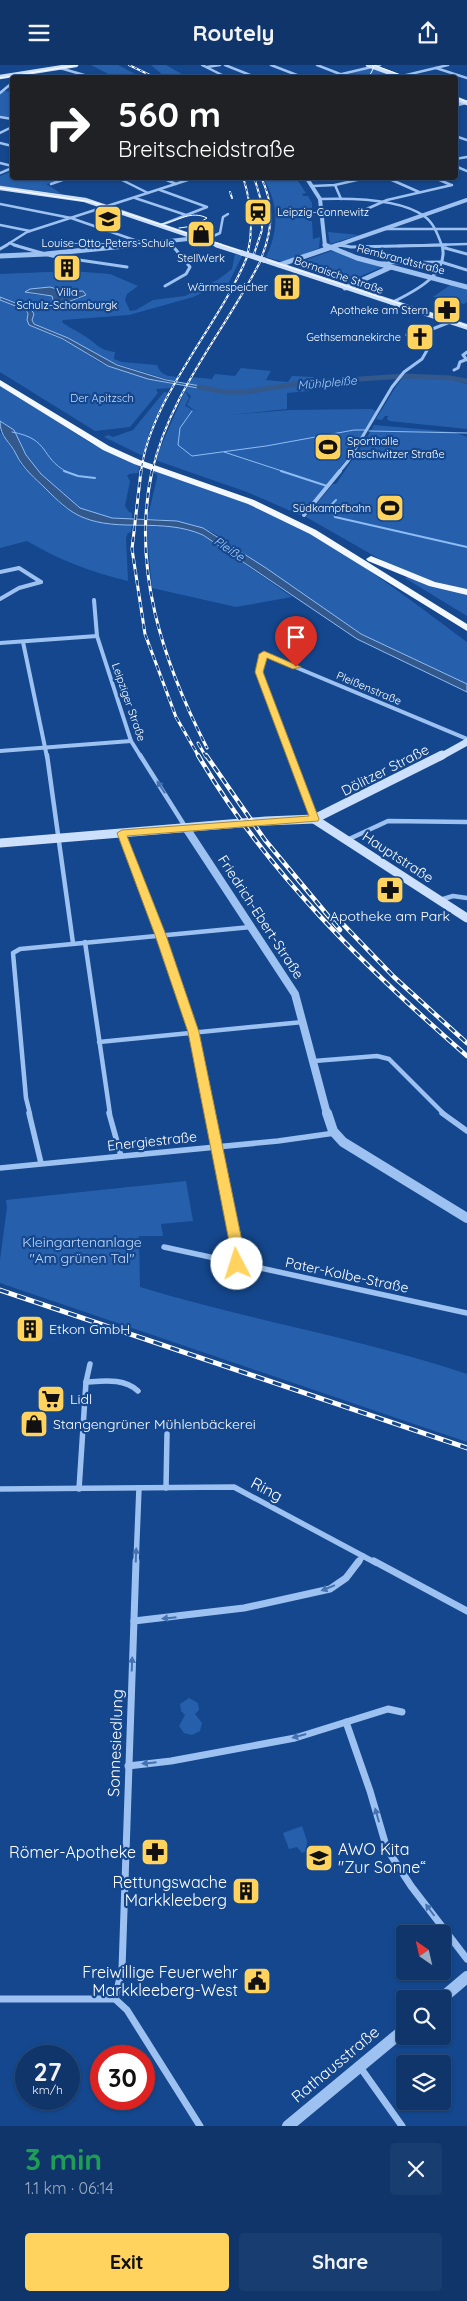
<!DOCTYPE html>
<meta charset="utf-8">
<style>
body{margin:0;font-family:Quicksand,sans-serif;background:#183d70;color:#f1f3f6;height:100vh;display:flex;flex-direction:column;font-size:19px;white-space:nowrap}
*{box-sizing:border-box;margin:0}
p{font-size:16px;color:#9babc1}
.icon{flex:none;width:28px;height:28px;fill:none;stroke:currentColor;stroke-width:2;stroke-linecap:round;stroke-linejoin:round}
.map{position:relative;height:2061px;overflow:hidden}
.sheet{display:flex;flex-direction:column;background:#0f356a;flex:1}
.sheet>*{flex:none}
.top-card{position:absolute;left:10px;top:10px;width:448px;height:105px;border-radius:5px;box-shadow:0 1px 4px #0004,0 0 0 1px #2f507e;background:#202124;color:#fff;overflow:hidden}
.needle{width:32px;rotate:326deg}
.controls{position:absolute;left:396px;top:1860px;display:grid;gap:10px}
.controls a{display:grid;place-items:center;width:55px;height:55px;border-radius:5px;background:#0f356a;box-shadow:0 1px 4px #0004,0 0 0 1px #2f507e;font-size:25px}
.speed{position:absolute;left:15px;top:1980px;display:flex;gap:10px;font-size:25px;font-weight:700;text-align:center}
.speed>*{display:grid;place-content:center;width:65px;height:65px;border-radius:50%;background:#0f356a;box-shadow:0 1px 4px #0004,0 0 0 1px #2f507e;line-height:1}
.speed small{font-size:12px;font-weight:400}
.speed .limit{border:8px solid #d22;background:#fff;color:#111}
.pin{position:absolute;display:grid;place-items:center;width:42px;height:42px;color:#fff;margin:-51px -21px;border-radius:50% 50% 50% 0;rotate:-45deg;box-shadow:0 0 5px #0007}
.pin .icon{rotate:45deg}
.me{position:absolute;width:55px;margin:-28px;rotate:355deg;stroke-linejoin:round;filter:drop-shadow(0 0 4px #0008)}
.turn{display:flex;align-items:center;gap:18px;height:105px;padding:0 25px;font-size:22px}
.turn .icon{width:65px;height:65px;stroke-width:2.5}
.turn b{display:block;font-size:35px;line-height:42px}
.round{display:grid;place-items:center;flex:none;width:52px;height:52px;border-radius:5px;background:#183d70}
.overview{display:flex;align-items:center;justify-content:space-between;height:85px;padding:0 25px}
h1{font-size:30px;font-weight:700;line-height:38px;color:#1e9e55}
.primary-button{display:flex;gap:10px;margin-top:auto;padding:10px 25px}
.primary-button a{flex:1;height:58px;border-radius:5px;background:#ffd35d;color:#111;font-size:20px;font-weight:700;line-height:58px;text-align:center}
.primary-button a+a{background:#183d70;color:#f1f3f6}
header{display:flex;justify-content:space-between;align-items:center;height:65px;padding:0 25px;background:#0f356a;font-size:22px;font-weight:700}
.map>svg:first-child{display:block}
</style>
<header><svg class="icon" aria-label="menu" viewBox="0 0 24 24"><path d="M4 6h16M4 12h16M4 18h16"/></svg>Routely<svg class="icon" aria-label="share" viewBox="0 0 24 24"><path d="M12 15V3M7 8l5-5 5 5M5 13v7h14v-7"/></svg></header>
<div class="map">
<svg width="467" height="2061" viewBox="0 0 467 2061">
<rect width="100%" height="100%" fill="#14478d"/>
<g fill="#2660ac" fill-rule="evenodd">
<path d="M91,0H118L141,12H114Z"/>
<path d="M151,0H166L187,12H165Z"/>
<path d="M372,3L395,12H332Z"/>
<path d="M4,26L12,27V54L0,52V28Z"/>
<path d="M12,106V112L69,113L46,119L62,129L0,121V111Z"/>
<path d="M263,113H296L306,128L302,129L303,131H308L312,138V152L308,153V156H312L313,174L320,172L319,183L283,197L266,192C279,166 279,138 263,113Z"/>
<path d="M328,167L359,170L330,179Z"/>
<path d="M331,186L379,200L382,202L349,216L342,217L292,200Z"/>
<path d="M235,189L242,191L226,223L224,222L226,217L193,232L129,250L63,255L62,257C69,263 76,265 83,270C97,278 97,285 115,287L114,294L122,297L157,300C161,311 168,311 179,312L176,317L110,297L68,273L34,259L32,255L33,247L0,232V209L72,206L110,209L138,221L127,229L125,235L130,246L136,245L153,235L185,231L219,214L232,204ZM54,223L66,227L78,226L83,232L55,241L52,231L29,229Z"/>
<path d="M453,218L467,222V237L464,239L433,232Z"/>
<path d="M0,235L26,245L29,260L70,278L102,299L175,320L173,323L156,324L158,328L130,362L95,366L0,307Z"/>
<path d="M241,303L271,306L266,315L288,317L292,311L314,312L309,326L287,328V344L229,350L289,345L371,344L377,346L346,395L304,448L300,450L247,427L155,395L185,326L189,333L185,341L197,347L187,340L191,331L184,325L191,312L212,314L215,309L235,311Z"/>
<path d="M403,312L449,314L467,319V364L389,356L387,354L388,351H385L382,355L376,354L395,323Z"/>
<path d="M0,320L92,379L140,401L138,408L129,409L127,411L130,416L125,441L129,447L132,448V454C118,453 104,453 90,448C69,440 40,410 27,392C16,375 20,368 0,356Z"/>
<path d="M164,327L169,328L150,365L143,391L104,372L108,370L113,372L133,365Z"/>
<path d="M374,360L453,367L467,372V524L440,519L392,501L306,452L333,419H336L363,379H375V375L366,374Z"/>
<path d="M0,367L15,387L21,400L64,442L82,452L108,458L132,460L131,467L128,468L126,473L128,516C91,507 59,495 27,476L0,483Z"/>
<path d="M153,405C198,421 245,434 288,456C351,489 409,534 467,577V619L361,569L214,468C192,458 170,454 146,454V448L149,447L157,413V409L152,408Z"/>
<path d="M146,459L180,462L203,470L292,532L236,542L152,523Z"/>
<path d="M408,512L467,529V551L405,513Z"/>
<path d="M186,1116L193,1156L161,1159L163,1171H139L140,1222C248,1255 360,1273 467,1309V1377L0,1218V1195L7,1142L6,1135Z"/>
<path d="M189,1633L198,1638L199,1645L195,1649L202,1658L200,1666L192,1670L184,1668L179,1661L185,1650L181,1646L180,1639Z"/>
<path d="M302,1761L307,1776L306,1786L302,1788L297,1782L289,1784L283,1768Z"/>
</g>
<g fill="#32588c" stroke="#8fbcf4">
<path d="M50,222L66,227L83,226L86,230L55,242L52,231L25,227L30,224Z"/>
<path d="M0,232L31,244L34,249L32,255L34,259L68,273L117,300L166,315L212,323L209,325L148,314L108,301L63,274L29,260L27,255L28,249L26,245L0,235Z"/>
<path d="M0,356L14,365L26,390L41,409L80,443L112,453L177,456L203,463L266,503L361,569L467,619V627L357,574L203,470C162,452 119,468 82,452C68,446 57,435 46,424C35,413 23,404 16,389C10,376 0,373 0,356Z"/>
</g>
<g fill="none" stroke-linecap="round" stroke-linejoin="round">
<g stroke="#8fbcf4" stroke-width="1">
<path d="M192,346L180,363L178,380L192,391L266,381L354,365H365"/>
<path d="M369,366L467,368"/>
<path d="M12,367C51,374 39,392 67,407"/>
<path d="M224,387L285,407"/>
</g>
<g stroke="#8fbcf4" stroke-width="2">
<path d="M64,406L78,411L95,413"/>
<path d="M281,406L327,421"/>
<path d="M336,435L332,439L335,452L467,482"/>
</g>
<path stroke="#32588c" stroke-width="5" d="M199,322L224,327H246L302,318L404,311L450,313L467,316"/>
<g stroke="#9dc2f1" stroke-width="2.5">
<path d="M202,0L226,12"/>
<path d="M225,0L255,12"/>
<path d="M271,0L302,12"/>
<path d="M317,0L340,9"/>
<path d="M207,2L220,0"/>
<path d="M60,3L91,12"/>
<path d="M436,3L467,13"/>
<path d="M329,12L380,0"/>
<path d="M398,12L448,0"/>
<path d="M0,28L12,18"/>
<path d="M0,52L12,54"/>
<path d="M0,68L12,62"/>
<path d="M455,71L467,75"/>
<path d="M0,78L12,81"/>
<path d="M455,94L467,92"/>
<path d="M0,98L12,101"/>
<path d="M455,101L467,106"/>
<path d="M0,108L12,103"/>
<path d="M116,112L148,128"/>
<path d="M160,112L176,119"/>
<path d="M385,112L419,127"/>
<path d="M433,112L451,120"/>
<path d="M51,119L71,112"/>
<path d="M335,120L341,134"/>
<path d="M313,121L335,120L370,112"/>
<path d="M160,125L207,142L161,160"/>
<path d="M135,133L186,150"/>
<path d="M320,134C349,133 399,133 424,151C434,158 438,170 442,181"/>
<path d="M0,139L71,153L143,178"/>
<path d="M360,147L387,135L452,120"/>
<path d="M0,160L30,166"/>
<path d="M386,164H467"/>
<path d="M205,175L220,168L223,152L228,149"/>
<path d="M169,176L173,181"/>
<path d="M9,178L18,181"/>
<path d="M340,180L344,181"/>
<path d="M5,181L27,167L197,112"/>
<path d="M398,181L467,179"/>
</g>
<g stroke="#9dc2f1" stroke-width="3">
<path d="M14,180L52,191L127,202"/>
<path d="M340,180L351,182L446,180"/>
<path d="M445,183L467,189"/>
<path d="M0,184L7,180"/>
<path d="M379,198L441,197L467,205"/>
<path d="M165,221L186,209L190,202L172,180"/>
<path d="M391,238C413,227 450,210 442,180"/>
<path d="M407,270L430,265L450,257"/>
<path d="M467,287L463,290L467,295"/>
<path d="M454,305L458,303L460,297L465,295"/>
<path d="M339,407L348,396L392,322L404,307L422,294L430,280V265"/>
</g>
<g stroke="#9dc2f1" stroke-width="4">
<path d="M304,450L340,406"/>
<path d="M0,507L19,503L41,517"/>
<path d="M0,534L19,523L41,517"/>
<path d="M94,535L97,571L131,676L141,692"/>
<path d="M23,577L47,692"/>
<path d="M0,578L97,571"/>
<path d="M0,686L131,676"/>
<path d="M291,692L259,607L264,589L467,674"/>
</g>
<g stroke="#9dc2f1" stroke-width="4.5">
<path d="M47,690L73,878"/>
<path d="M140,690L186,763"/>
<path d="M290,690L314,754"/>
<path d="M122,768L161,870L193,967L210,1049"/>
<path d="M347,775L388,756L467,757"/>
<path d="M440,835L453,831L467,833"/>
<path d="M85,877L110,1049"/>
<path d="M99,977L303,957"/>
<path d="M314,996L377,991L389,994L444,1049"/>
<path d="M30,1049L26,1033L13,888L20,884L251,862"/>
</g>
<g stroke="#9dc2f1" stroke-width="5.5">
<path d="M29,1048L41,1098"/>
<path d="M109,1048L121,1091"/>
<path d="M210,1048L236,1176L237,1199"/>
<path d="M442,1048L467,1066"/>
<path d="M0,1103L278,1076L335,1068"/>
<path d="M164,1182L467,1248"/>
<path d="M86,1317C104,1316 124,1313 138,1326"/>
<path d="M166,1423L167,1369"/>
<path d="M0,1424L234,1422L376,1498"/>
<path d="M79,1424L86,1317L90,1299"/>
<path d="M136,1498L139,1423"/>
<path d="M358,1498L363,1491"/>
</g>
<g stroke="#9dc2f1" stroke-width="7">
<path d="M374,1496L467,1546"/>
<path d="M134,1556L244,1543L330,1524L346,1513L359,1496"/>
<path d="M346,1657L370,1726L387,1784L411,1821L467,1894"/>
<path d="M128,1701L171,1696L295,1673L388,1644L402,1647"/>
<path d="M0,1934H115L127,1945L200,2061"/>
<path d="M115,1934L122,1904L136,1496"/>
<path d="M360,2002L402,2061"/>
</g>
<g stroke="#9dc2f1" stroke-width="4">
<path d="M455,40L467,37"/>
<path d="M306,112L320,134L325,181"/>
<path d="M123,181L197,173"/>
<path d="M335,181L467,135"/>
</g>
<g stroke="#9dc2f1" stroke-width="5">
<path d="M325,180L357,193L467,222"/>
<path d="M0,191L46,189L135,180"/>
<path d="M279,200L338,180"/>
<path d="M345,223L391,202"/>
</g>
<path stroke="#9dc2f1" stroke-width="8" d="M186,763L295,929L327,1049"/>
<path stroke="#9dc2f1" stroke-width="10" d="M327,1048L333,1066L343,1077L467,1153"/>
<g stroke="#9dc2f1" stroke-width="12">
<path d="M441,1934L467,1912"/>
<path d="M288,2061L405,1964"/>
</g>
<g stroke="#ccdffb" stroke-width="4.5">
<path d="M368,0L401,12"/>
<path d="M0,12L76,0"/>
<path d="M455,33L467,38"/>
<path d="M0,123L85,135L221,181"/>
</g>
<g stroke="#ccdffb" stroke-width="5.5">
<path d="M217,180L242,188"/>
<path d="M264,195L467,262"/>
</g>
<path stroke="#ccdffb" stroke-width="7" d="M440,692L467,677"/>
<g stroke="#ccdffb" stroke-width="9">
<path d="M314,754L467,853"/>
<path d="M0,778L266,756L314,754L442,690"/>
</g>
<g fill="#f3f8ff" fill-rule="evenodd">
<path d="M0,315L109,381L140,395L254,435L316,465L467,559V566L310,469L248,439L134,399L103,385L0,321Z"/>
<path d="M371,491L435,517L467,524V530L429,521L368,496L366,494Z"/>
</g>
<g stroke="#fff" stroke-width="1">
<path d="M372,0L374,2L370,10L374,12"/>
<path d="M374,0L406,12"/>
<path d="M0,13L78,0"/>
<path d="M455,32L467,37"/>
<path d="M0,123L92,137L467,261"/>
<path d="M162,159C178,156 191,145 207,153L194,161L179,163"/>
</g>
<defs>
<g id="rail-far3">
<path d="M129,0L154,12"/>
<path d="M243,112C251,137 254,161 248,187"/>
<path d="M261,112C274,139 273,163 262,191"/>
<path d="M226,114L227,112"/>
<path d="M255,115L266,153"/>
<path d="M230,127L232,133"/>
<path d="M254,189L262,165V146"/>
<path d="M141,407C150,333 219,261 247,192"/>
<path d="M152,407C169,329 224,267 260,197"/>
</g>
<g id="rail-far2">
<path d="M141,406L132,484L145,569L176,652L199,692"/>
<path d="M152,406C131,503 163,597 207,683"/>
<path d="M198,678L206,692"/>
</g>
<g id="rail-far1">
<path d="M198,690C267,808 365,902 467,991"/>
<path d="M206,690L265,775L340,865"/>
<path d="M339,855L394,912L467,978"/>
</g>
<path id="rail" d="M0,1225L467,1383"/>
</defs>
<use href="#rail-far3" stroke="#fff" stroke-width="2"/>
<use href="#rail-far2" stroke="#fff" stroke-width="3"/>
<use href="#rail-far1" stroke="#fff" stroke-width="4.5"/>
<use href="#rail" stroke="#fff" stroke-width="5"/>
<use href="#rail-far3" stroke="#14478d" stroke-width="1" stroke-dasharray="3" stroke-linecap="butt"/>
<use href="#rail-far2" stroke="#14478d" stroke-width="2" stroke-dasharray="5.5" stroke-linecap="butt"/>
<use href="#rail-far1" stroke="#14478d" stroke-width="2.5" stroke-dasharray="7" stroke-linecap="butt"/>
<use href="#rail" stroke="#14478d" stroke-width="3" stroke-dasharray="9" stroke-linecap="butt"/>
<path stroke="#ccdffb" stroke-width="5.5" d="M242,188L264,195"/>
</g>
<defs><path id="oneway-solid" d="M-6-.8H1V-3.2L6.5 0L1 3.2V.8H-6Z" transform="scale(1.25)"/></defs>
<g fill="#4472b0">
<use href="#oneway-solid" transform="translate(161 722) rotate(-123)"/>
<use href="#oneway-solid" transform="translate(136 1490) rotate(-88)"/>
<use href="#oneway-solid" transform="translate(328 1523) rotate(158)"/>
<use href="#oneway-solid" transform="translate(169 1553) rotate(174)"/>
<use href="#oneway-solid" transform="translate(132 1599) rotate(-88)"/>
<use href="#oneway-solid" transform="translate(299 1671) rotate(165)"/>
<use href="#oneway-solid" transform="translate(149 1698) rotate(174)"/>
<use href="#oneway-solid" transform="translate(377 1750) rotate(-106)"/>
<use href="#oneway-solid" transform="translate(430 1845) rotate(-127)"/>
</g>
<path fill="#ffd35d" stroke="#a6893c" d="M264,586L301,602L293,604L267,593L263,607L319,754L318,756L127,771L166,870L199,967L242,1176L244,1199L237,1204L231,1199L229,1176L188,967L155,870L117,768L122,765L309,751L255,607L259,589Z"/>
<defs>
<symbol id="station-square" viewBox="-11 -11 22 22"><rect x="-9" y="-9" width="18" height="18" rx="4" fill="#ffd35d" stroke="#14478d"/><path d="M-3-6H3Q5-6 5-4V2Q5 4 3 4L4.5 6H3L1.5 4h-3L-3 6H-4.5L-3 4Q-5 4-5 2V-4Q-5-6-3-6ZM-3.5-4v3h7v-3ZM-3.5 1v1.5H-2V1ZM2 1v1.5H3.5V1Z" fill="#111"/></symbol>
<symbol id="school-square" viewBox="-11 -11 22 22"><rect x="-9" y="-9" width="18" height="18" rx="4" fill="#ffd35d" stroke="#14478d"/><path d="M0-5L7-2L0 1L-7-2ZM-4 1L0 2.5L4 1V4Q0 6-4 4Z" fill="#111"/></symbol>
<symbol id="shop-square" viewBox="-11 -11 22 22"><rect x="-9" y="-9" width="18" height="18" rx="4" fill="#ffd35d" stroke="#14478d"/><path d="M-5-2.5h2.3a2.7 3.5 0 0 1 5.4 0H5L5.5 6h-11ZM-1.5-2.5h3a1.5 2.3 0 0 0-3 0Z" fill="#111"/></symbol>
<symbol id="building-square" viewBox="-11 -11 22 22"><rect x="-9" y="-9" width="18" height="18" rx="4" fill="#ffd35d" stroke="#14478d"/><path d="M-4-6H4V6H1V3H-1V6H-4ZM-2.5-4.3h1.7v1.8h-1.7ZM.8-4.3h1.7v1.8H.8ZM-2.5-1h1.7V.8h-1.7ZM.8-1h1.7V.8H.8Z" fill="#111"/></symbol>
<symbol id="pharmacy-square" viewBox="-11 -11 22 22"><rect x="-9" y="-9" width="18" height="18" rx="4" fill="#ffd35d" stroke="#14478d"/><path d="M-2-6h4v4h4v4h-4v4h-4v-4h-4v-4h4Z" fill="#111"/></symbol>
<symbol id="church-square" viewBox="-11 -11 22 22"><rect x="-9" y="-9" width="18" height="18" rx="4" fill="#ffd35d" stroke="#14478d"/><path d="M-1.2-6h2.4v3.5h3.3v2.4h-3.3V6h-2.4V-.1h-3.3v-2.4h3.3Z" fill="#111"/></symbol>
<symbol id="stadium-square" viewBox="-11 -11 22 22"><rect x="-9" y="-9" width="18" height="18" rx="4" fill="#ffd35d" stroke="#14478d"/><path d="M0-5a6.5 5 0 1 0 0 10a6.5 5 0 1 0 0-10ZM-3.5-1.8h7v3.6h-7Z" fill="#111"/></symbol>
<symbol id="supermarket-square" viewBox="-11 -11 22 22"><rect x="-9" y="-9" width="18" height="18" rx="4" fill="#ffd35d" stroke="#14478d"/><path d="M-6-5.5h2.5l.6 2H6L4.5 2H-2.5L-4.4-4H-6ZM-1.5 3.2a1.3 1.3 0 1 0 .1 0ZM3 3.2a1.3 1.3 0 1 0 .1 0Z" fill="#111"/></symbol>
<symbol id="civic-square" viewBox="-11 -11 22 22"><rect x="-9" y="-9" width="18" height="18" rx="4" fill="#ffd35d" stroke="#14478d"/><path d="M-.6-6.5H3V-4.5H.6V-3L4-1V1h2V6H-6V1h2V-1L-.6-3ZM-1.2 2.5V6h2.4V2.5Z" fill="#111"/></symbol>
</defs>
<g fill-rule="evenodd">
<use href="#station-square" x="242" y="131" width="32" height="32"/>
<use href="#school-square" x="92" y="138" width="32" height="32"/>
<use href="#shop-square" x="185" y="153" width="32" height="32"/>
<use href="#building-square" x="51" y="187" width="32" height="32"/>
<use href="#building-square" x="271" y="206" width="32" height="32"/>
<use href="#pharmacy-square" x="431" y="229" width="32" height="32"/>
<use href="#church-square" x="404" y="256" width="32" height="32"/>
<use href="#stadium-square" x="312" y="366" width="32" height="32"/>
<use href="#stadium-square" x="374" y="427" width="32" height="32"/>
<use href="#pharmacy-square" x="374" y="809" width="32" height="32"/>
<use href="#building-square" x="14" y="1248" width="32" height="32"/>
<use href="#supermarket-square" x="35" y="1318" width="32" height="32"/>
<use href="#shop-square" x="18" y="1343" width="32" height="32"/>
<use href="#pharmacy-square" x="139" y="1771" width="32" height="32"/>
<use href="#school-square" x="303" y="1777" width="32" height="32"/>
<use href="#building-square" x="230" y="1810" width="32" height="32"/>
<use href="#civic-square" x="241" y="1900" width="32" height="32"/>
</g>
<g text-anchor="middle" stroke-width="4.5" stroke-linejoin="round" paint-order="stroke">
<g font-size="11" fill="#fff" stroke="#14478d" text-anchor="end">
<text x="277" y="151" text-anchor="start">Leipzig-Connewitz</text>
<text x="108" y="182" text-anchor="middle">Louise-Otto-Peters-Schule</text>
<text x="201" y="197" text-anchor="middle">StellWerk</text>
<text x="268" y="226">Wärmespeicher</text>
<text x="67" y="231" text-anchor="middle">Villa<tspan x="67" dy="13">Schulz-Schomburgk</tspan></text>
<text x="428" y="249">Apotheke am Stern</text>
<text x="401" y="276">Gethsemanekirche</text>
<text x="347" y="380" text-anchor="start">Sporthalle<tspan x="347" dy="13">Raschwitzer Straße</tspan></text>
<text x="371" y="447">Südkampfbahn</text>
</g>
<g font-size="11" fill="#fff" stroke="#14478d">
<text transform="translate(401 194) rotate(15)" y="4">Rembrandtstraße</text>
<text transform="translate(339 210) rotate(19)" y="4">Bornaische Straße</text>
<text transform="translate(369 623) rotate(23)" y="4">Pleißenstraße</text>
<text transform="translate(129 637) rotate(71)" y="4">Leipziger Straße</text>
</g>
<g font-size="11" fill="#c4dcfc" stroke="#14478d">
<text x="102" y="337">Der Apitzsch</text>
</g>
<g font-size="12" font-style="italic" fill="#a9ccf8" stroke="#14478d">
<text transform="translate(327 318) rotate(-5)" y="4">Mühlpleiße</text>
<text transform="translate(229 484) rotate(34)" y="4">Pleiße</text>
</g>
<g font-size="14" fill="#fff" stroke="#14478d">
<text transform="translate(385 705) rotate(-27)" y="5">Dölitzer Straße</text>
<text transform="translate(398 792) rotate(33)" y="5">Hauptstraße</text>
<text transform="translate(261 852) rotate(57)" y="5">Friedrich-Ebert-Straße</text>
<text transform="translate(152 1076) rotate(-6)" y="5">Energiestraße</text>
<text transform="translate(347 1210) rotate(12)" y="5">Pater-Kolbe-Straße</text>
</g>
<g font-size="14" fill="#fff" stroke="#14478d" text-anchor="start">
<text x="390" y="856" text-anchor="middle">Apotheke am Park</text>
<text x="49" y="1269">Etkon GmbH</text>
<text x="70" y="1339">Lidl</text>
<text x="53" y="1364">Stangengrüner Mühlenbäckerei</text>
</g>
<g font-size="14" fill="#c4dcfc" stroke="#14478d">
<text x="82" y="1182">Kleingartenanlage<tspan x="82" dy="16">"Am grünen Tal"</tspan></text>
</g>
<g font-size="16" fill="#fff" stroke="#14478d">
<text transform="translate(267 1424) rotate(28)" y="6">Ring</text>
<text transform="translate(115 1678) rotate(-88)" y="6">Sonnesiedlung</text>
<text transform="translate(335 1999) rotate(-40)" y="6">Rathausstraße</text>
</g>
<g font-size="16" fill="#fff" stroke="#14478d" text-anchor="end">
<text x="338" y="1790" text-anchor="start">AWO Kita<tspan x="338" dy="18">"Zur Sonne“</tspan></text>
<text x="136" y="1793">Römer-Apotheke</text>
<text x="227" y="1823">Rettungswache<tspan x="227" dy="18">Markkleeberg</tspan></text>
<text x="238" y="1913">Freiwillige Feuerwehr<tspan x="238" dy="18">Markkleeberg-West</tspan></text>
</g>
</g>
</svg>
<div class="controls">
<a><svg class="needle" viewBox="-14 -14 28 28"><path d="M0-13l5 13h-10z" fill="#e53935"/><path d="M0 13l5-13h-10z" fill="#9babc1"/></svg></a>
<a><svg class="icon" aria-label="search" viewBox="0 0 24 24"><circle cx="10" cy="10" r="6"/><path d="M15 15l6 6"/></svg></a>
<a><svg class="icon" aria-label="layers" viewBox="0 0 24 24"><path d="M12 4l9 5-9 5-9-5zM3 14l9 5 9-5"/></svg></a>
</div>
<div class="speed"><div>27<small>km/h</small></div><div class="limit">30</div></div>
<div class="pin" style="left:296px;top:602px;background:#d93025"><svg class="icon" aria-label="arrive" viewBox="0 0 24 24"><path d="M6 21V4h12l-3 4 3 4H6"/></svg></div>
<svg class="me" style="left:237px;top:1199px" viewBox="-20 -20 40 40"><circle r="19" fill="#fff"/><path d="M0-13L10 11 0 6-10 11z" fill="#ffd35d"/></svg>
<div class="top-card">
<div class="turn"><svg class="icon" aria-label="right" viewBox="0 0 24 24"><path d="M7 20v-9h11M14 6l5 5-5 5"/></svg><div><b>560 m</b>Breitscheidstraße</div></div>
</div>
</div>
<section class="sheet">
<div class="overview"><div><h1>3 min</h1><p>1.1 km · 06:14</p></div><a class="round"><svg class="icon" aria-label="close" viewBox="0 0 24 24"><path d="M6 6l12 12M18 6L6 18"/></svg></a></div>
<div class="primary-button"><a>Exit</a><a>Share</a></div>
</section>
